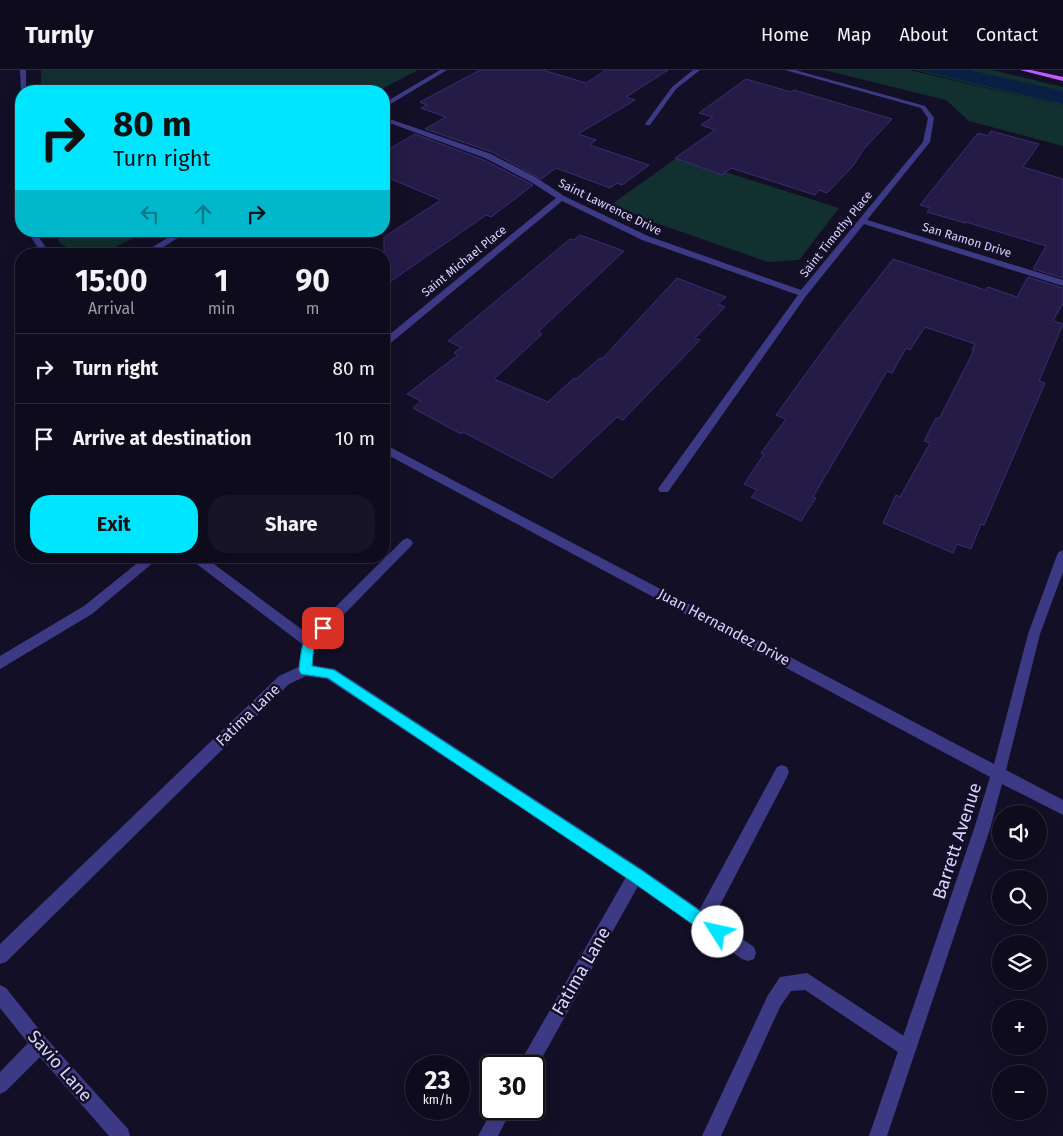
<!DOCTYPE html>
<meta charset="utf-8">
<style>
body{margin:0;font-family:"Fira Sans",sans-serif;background:#171425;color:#f1f3f6;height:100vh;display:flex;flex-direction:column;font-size:19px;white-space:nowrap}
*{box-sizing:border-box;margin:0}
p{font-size:16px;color:#9b9ba3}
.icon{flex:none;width:28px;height:28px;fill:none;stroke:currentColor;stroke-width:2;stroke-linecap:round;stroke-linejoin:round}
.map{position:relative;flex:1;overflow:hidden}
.panel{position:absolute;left:15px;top:178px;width:375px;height:315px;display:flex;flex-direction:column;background:#0e0b1c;border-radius:20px;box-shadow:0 5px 20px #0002,0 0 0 1px #2e2b3b}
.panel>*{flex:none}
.banner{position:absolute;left:15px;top:15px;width:375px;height:152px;border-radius:20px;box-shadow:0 5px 20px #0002,0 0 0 1px #2e2b3b;background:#00e5ff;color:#111;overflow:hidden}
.controls{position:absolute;left:992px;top:735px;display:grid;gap:10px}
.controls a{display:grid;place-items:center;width:55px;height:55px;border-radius:50%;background:#0e0b1c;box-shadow:0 5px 20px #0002,0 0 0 1px #2e2b3b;font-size:25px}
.speed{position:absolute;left:405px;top:985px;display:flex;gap:10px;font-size:25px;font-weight:700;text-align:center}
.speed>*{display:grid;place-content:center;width:65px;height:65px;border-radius:50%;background:#0e0b1c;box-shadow:0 5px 20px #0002,0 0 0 1px #2e2b3b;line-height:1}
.speed small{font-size:12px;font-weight:400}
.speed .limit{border:2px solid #111;border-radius:8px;background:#fff;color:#111}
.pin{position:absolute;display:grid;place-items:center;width:42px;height:42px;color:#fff;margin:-21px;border-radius:10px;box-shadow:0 2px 8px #0006}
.me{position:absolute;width:55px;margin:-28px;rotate:305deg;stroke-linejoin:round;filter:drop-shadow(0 0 4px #0008)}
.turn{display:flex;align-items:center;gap:18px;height:105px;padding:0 15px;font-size:22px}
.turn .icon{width:65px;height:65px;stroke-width:2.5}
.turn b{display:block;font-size:35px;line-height:42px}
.lanes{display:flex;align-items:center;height:48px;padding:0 15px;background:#0003;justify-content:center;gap:25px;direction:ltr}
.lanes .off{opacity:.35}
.eta{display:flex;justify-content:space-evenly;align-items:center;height:85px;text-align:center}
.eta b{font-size:30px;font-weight:700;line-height:35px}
.primary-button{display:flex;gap:10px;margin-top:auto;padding:10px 15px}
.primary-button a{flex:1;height:58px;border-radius:20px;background:#00e5ff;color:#111;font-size:20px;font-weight:700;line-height:58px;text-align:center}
.primary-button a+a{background:#171425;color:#f1f3f6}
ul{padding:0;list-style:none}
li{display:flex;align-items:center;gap:15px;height:70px;padding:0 15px;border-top:1px solid #2e2b3b}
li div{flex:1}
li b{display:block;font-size:19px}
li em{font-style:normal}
header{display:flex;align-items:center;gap:30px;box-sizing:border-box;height:70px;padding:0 25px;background:#0e0b1c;border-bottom:1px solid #2e2b3b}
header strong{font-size:24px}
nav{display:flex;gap:28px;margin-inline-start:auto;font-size:18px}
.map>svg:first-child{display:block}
</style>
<header>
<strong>Turnly</strong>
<nav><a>Home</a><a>Map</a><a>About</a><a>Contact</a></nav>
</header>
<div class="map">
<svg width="1063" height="1066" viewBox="0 0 1063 1066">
<rect width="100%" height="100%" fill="#130f26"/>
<g fill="#12302f">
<path d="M41,0H418L378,21H41Z"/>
<path d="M824,0H909L1063,36V76L969,51L946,30Z"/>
<path d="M914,0H992L1063,17V36Z"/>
<path d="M678,87L839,138L799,190L768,192L653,152L612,134Z"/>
<path d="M55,161H148L101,184H77L60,173Z"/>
</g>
<path fill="#0a1f44" d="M919,0H969L1063,21V34Z"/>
<g fill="#241b47" stroke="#3b2d73">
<path d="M480,0H543L586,13L606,0H668L626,27L635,30L578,64L596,70L590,75L649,95L622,115L617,113L610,118L556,98L541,109L492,82L425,59L446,47L421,38L427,35L420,32Z"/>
<path d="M746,9L791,22L794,20L892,49L863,80L853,96L827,123L819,120L815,125L731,98L722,105L675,88L715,60L701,55L713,47L699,43Z"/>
<path d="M991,61L1039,74L1023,97L1063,109V208L1033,199L1046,176L966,152L965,153L927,142L930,138L920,135L978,63L988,66Z"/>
<path d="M415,64L484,90L533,115L491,147L486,145L384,216V167L441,130L384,106V82Z"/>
<path d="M580,165L624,181L538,262L542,264L494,309L548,332L574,308L576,309L600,288L602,289L677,208L726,227L718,234L725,237L695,268L700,270L623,350L617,347L552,408L463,362L461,364L413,338L421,331L407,324L458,285L454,283L461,277L448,271L570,169L574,170Z"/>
<path d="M893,189L985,220L988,217L1017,227L1028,207L1063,218V233L1053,251L1063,254L1039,311L1045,313L984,455L981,454L971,479L957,474L953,483L883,453L896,425L900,427L930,373L924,371L936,348L939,349L974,280H972L975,274L925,257L910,280L906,278L892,303L887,301L813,427L816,428L801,451L751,427L757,420L744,414L764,384L761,383L786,349L776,345L834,265Z"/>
</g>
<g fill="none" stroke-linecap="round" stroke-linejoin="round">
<g fill="#3d3a85" fill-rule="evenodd">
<path d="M407,468L411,470L413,473L411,476L315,574L310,604L305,606L300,604L298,600L302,574L194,492L192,489L193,486H203L308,564L403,470Z"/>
<path d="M782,695L787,697L789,702L787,707L708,858L702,860L696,858L694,852L696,846L777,697Z"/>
<path d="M807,903L913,972L916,978L913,984L907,987L901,984L805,920L791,921L780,937L721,1066H702L768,925L780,907Z"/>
</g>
<g fill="#3d3a85" fill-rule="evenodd">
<path d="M20,0H26V21L21,23Z"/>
<path d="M440,0H447L384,38V33Z"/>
<path d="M693,0H700L676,19L650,55H646L645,54L672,17Z"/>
<path d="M785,0H795L925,36L934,48L930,72L867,150L1063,210V216L864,154L806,226L668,422H660L658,419L660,416L798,225L642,170L562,131L387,276L384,277V269L556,128L531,112L485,88L384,51V47L491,84L537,108L564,126L648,166L801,220L923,72L928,48L921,38Z"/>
<path d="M27,161H35L50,184H42Z"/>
<path d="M179,161H189L152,184H141Z"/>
<path d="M384,374L994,694L1028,564L1057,485L1059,482L1063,480V502L1040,564L1006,700L1063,730V745L1002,714L990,759L887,1066H869L974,759L990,707L384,383Z"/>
<path d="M146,486H161L92,544L0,599V586L84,536Z"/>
<path d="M305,594L335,599L642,799L754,877L756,883L754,889L748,891L742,889L638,816L534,1002V996H518L626,807L327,609L306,606L289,614L6,892L0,894V874L279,606Z"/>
<path d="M0,915L6,918L46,968L128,1059L130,1066H109L40,987L6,1021L0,1024V1002L28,973L0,938Z"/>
<path d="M493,1039H512L498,1066H478Z"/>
</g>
<path fill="#c25bff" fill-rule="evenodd" d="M1020,0H1031L1063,7V11Z"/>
</g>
<path fill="#00e5ff" stroke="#0095a6" d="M323,553L327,554L329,558L314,574L312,596L334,600L641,800L723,857L725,862L723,868L718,870L712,868L631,811L328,608L301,604L299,600C301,582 302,560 323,553Z"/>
<g text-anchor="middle" stroke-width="5" stroke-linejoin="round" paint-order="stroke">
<g font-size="12" fill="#d9d4ff" stroke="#130f26">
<text transform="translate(610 137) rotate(26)" y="4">Saint Lawrence Drive</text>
<text transform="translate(836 164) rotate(-51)" y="4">Saint Timothy Place</text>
<text transform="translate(967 170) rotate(17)" y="4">San Ramon Drive</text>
<text transform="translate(464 191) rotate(-39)" y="4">Saint Michael Place</text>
</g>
<g font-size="15" fill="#d9d4ff" stroke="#130f26">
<text transform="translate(724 557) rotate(28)" y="5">Juan Hernandez Drive</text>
<text transform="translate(248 645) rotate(-44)" y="5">Fatima Lane</text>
</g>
<g font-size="18" fill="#d9d4ff" stroke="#130f26">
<text transform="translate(957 771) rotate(-72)" y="6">Barrett Avenue</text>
<text transform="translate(581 901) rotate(-60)" y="6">Fatima Lane</text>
<text transform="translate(60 996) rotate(49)" y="6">Savio Lane</text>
</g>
</g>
</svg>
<div class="controls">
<a><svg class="icon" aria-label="sound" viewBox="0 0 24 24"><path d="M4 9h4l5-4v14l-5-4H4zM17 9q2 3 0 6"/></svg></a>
<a><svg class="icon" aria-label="search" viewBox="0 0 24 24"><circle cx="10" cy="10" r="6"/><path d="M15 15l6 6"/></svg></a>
<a><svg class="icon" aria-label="layers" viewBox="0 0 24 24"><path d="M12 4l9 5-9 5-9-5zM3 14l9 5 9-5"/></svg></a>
<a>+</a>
<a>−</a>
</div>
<div class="speed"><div>23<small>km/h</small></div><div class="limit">30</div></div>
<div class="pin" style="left:323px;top:558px;background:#d93025"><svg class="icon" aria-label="arrive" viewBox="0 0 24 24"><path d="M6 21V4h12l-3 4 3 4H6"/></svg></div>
<svg class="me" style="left:718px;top:862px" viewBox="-20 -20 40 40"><circle r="19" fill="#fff"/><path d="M0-13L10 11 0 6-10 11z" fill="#00e5ff"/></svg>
<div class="banner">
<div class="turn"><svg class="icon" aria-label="right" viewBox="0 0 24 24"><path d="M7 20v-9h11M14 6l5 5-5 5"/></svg><div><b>80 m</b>Turn right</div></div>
<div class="lanes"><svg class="icon off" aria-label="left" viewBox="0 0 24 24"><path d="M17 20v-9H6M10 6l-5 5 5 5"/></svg><svg class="icon off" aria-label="ahead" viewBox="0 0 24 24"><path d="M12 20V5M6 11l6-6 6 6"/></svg><svg class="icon" aria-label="right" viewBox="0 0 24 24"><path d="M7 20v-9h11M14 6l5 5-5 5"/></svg></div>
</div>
<section class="panel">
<div class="eta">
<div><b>15:00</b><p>Arrival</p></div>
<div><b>1</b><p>min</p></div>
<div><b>90</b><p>m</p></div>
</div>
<ul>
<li><svg class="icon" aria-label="right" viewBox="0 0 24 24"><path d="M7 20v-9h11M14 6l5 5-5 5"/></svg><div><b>Turn right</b></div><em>80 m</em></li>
<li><svg class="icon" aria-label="arrive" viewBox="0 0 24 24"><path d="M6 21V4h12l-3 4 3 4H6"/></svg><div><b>Arrive at destination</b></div><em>10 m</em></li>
</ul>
<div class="primary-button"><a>Exit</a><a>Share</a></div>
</section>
</div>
